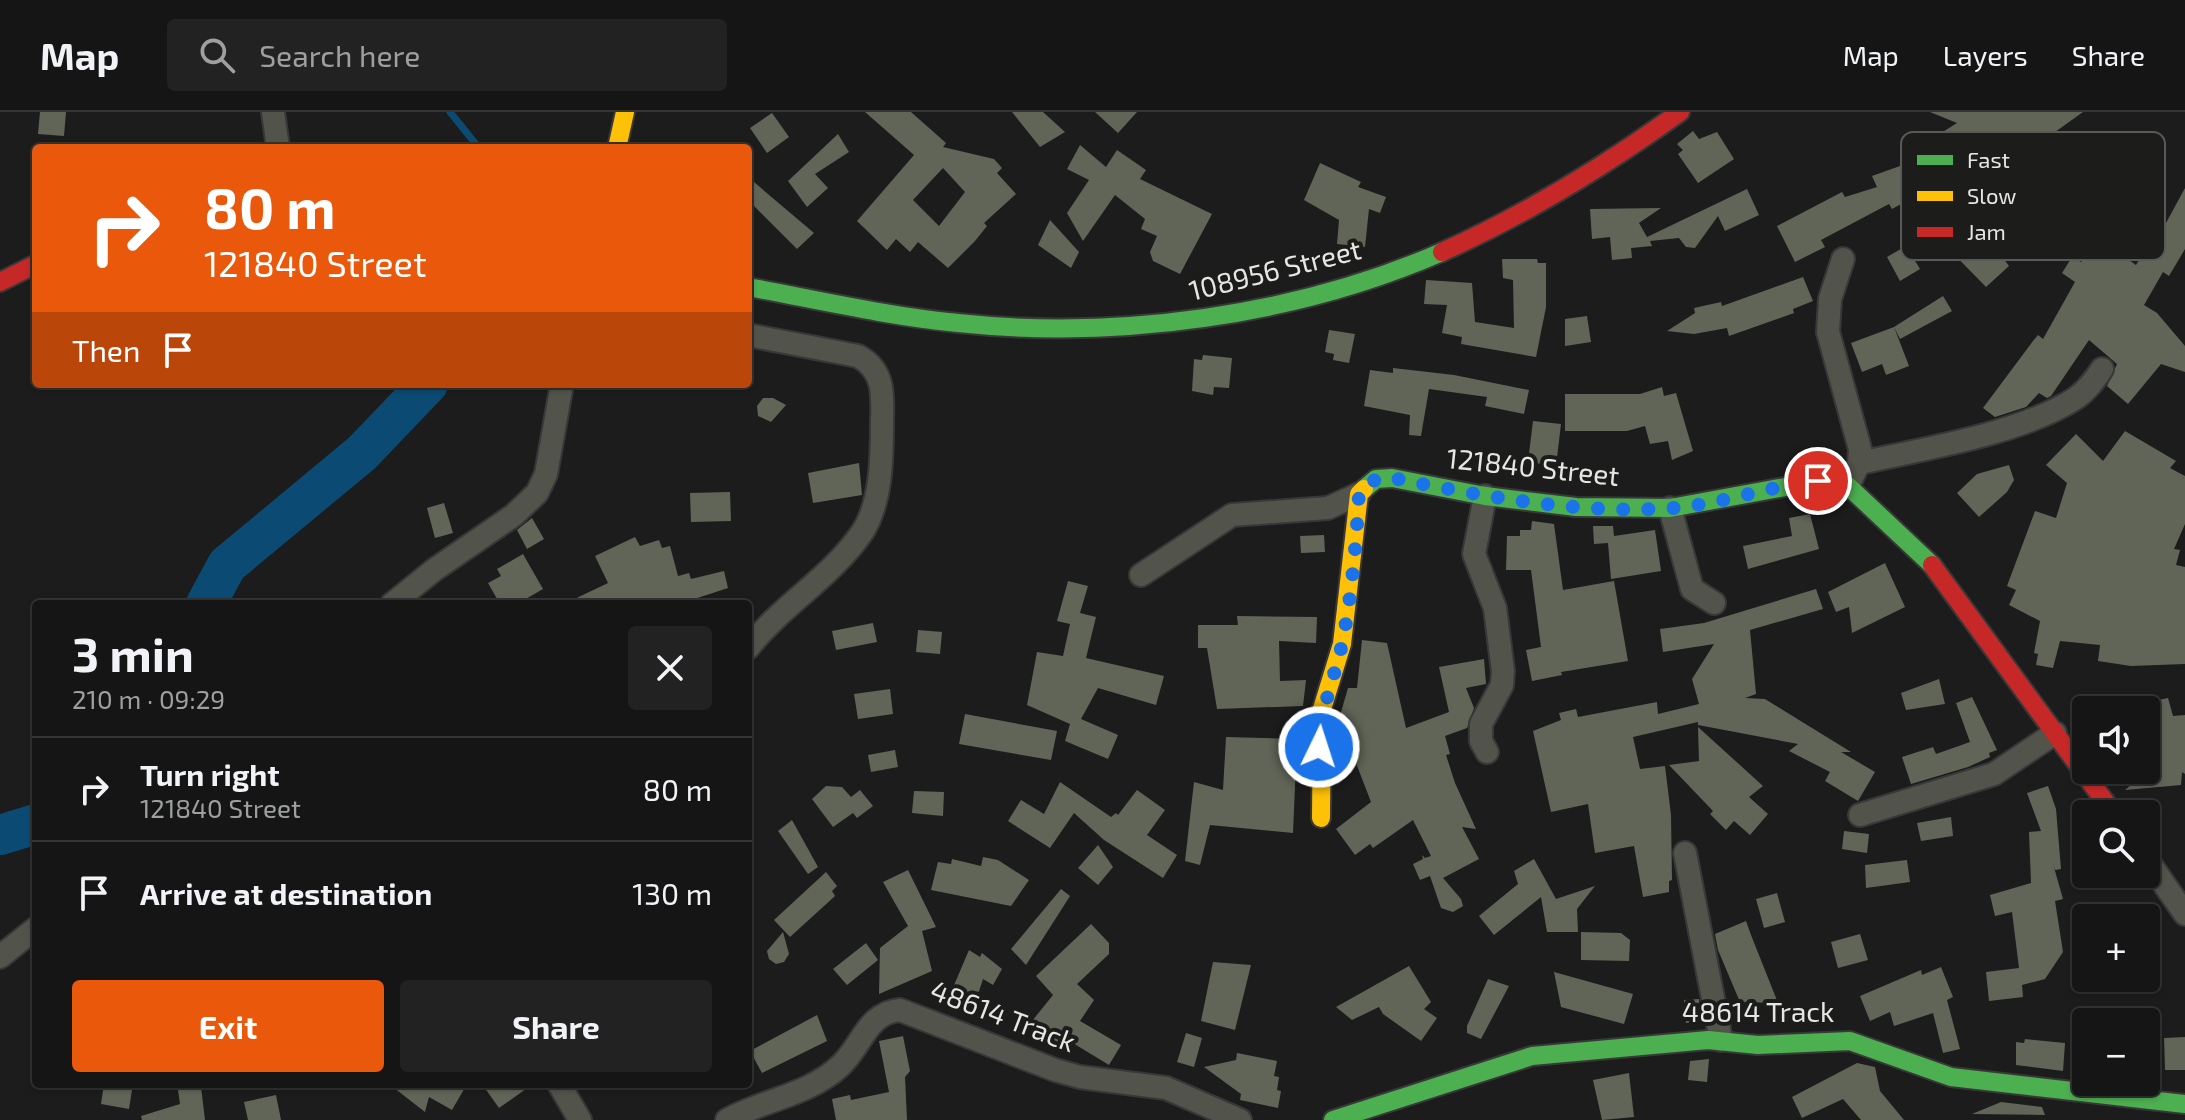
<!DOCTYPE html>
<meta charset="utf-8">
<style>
body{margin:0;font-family:"Exo 2",sans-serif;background:#222;color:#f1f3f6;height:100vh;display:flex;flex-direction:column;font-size:30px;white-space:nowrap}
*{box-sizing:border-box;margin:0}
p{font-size:26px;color:#9d9fa0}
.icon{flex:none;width:44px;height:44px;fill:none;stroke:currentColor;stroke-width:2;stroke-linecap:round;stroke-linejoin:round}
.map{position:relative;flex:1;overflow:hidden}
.sheet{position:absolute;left:32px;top:488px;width:720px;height:488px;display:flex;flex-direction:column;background:#151515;border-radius:8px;box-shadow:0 2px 6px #0004,0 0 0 2px #343434}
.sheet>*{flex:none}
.top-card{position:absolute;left:32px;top:32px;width:720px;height:244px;border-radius:8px;box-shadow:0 2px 6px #0004,0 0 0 2px #343434;background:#ea580c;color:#fff;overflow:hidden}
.controls{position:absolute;left:2072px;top:584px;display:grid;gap:16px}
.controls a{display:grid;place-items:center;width:88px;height:88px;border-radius:8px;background:#151515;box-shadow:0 2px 6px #0004,0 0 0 2px #343434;font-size:40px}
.pin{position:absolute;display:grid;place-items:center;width:68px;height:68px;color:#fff;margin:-34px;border:4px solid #fff;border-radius:50%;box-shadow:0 2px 8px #0007}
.me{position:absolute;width:88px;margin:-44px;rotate:4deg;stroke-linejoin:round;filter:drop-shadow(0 0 6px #0008)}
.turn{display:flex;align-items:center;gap:28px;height:168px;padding:0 40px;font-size:36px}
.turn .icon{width:104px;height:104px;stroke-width:2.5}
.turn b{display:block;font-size:56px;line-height:68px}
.then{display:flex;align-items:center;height:76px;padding:0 40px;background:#0003;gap:16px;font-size:30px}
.round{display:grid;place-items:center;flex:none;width:84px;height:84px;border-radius:8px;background:#222}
.headline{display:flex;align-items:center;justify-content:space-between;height:136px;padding:0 40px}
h1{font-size:48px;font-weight:700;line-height:60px}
.cta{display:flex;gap:16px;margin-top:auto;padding:16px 40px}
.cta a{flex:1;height:92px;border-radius:8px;background:#ea580c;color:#fff;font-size:32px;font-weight:700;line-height:92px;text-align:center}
.cta a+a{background:#222;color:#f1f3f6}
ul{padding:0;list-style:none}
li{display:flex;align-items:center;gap:24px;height:104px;padding:0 40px;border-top:2px solid #343434}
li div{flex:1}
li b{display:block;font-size:30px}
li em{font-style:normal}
header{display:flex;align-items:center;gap:48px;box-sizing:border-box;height:112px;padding:0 40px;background:#151515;border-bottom:2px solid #343434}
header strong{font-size:38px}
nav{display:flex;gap:44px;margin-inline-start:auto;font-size:28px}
.search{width:560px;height:72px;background:#222;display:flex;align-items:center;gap:20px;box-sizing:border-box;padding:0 28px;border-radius:8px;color:#9d9fa0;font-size:30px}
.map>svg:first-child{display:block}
</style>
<header>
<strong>Map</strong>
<div class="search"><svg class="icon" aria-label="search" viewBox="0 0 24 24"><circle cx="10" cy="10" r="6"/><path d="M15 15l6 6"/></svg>Search here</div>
<nav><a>Map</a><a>Layers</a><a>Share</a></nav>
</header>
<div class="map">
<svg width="2185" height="1008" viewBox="0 0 2185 1008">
<rect width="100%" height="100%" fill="#1c1c1c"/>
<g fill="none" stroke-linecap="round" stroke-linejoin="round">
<path stroke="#0b4b73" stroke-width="7" d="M450,0L479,36"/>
<g stroke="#0b4b73" stroke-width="40">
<path d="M206,492L227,453L362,341L428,272"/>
<path d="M0,723L36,712"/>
</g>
</g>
<g fill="#616557" fill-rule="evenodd">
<path d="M40,0H66L64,24L38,22Z"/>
<path d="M865,0H911L946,31L943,35L994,47L1002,56L997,61L1016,82L984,111L987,114L975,129L948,156L918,130L910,140L896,127L887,138L857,109L914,43ZM943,56L965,80L939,114L913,88Z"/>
<path d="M1012,0H1043L1065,20L1040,35Z"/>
<path d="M1095,0H1137L1118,21Z"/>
<path d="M1930,0H2083L2030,38L2072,73L2054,90L2038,78L2014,103L2028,117L2015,129L1966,97L2009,154L1986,175L1941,129L1931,136L1912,86L1892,97L1889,92L1821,128L1825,135L1795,150L1777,114L1842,80L1845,85L1877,75L1872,64L1928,44L1922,33L1957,11Z"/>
<path d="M772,1L789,25L767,41L750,16Z"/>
<path d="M1693,19L1699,27L1717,20L1734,47L1698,71L1678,42L1683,38L1677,32Z"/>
<path d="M838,22L849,40L815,62L828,76L807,95L788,69Z"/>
<path d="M1080,33L1106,55L1117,38L1146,58L1140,67L1212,102L1180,162L1153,149L1150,140L1157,124L1141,117L1145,107L1115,83L1083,129L1067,101L1089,68L1067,57Z"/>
<path d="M1320,51L1361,70L1358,75L1386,85L1380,101L1369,97L1365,135L1337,132L1339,108L1304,88Z"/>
<path d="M748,65L814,121L797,137L748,88Z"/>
<path d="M2185,76V137L2169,164L2163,160L2144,193L2157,201L2185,234V260L2161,252L2128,292L2107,274L2117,252L2089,228L2051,284L2047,286L2039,281L2026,295L1995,305L1983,296L2033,229L2038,223L2043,227L2075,170L2062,161L2072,145L2081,150L2095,130L2101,133L2103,130L2136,153L2142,143L2147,146Z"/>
<path d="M1747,77L1759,103L1725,119L1718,104L1695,136L1686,135L1679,126L1650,129L1652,134L1631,136L1632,146L1612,148L1610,125L1592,127L1590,97L1661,96L1639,111L1647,125Z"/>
<path d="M1050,108L1079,140L1071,156L1038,133Z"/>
<path d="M1906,134L1920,157L1900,169L1887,145Z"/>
<path d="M1502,147H1537L1538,151H1546V195L1536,245L1461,232L1462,225L1442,221L1447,193L1424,192L1426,168L1472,171L1475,210L1514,216L1513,168L1503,166Z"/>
<path d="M1803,165L1813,189L1793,197L1794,201L1729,224L1727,216L1694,222L1667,219L1695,201L1694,196L1721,190L1722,194Z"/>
<path d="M1943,184L1952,199L1900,227L1894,215L1909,254L1886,263L1882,252L1862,260L1851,231L1894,215Z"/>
<path d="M1587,204L1591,230L1565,234V207Z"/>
<path d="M1329,218L1355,222L1349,251L1333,248L1334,242L1325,240Z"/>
<path d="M1203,243L1232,246L1229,276L1214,275L1213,283L1192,279L1194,247L1202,248Z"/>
<path d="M1393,256L1454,263L1529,278L1524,302L1485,294L1487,285L1429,277L1421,324L1409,323L1410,303L1364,294L1370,258L1393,261Z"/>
<path d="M1662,275L1664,284L1676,281L1693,339L1672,348L1668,329L1650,332L1645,314L1627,319H1565V282H1640Z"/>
<path d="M763,286H773L786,293L771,310L758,304L757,294Z"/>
<path d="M1533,309L1561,312L1556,354L1528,350Z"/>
<path d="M2125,319L2176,349L2170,356L2185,364V412L2174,437L2180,438L2176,453L2185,455V552L2131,554L2098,549L2100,533L2060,529L2053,556L2036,553L2038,542L2034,541L2040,509L2009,493L2016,478L2007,474L2035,399L2056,406L2067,371L2046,353L2076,322L2103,349Z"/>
<path d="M859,351L862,383L813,391L808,361Z"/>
<path d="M2009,353L2014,368L2007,380L1979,405L1957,381L1977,362Z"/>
<path d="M730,380L731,409L691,410L690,381Z"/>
<path d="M444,391L453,421L435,426L427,396Z"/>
<path d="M1810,402L1819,437L1748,457L1743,434L1792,424L1789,406Z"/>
<path d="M532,406L544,427L527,437L517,418Z"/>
<path d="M1532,409L1554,412L1563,478L1614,469L1628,549L1561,560L1562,563L1532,569L1526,538L1541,535L1531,458H1506L1507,424H1520V418H1531Z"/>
<path d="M1593,414H1613L1614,424L1655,418L1661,459L1611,467L1608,431L1594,432Z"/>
<path d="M1324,423L1325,440L1301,441L1300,424Z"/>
<path d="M635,425L640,434L659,428L662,436L670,434L678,464L689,461L691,467L724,459L728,476L679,492H564L608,471L595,444Z"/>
<path d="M523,442L543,477L517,492H500L488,471L501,464L497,457Z"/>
<path d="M1885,451L1905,495L1852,521L1849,495L1836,500L1828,480Z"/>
<path d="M1068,469L1088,474L1080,501L1096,505L1086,546L1164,564L1156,593L1098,576L1081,607L1118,623L1108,647L1065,629L1070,612L1027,593L1037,540L1063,544L1070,512L1057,509Z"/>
<path d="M1816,477L1823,497L1750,518L1756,582L1745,586L1765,587L1851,640H1841L1875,660L1858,689L1825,669L1830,660L1789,639L1798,632L1698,613V610L1633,625L1640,657L1665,654L1671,703L1672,768L1669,769V780L1643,785L1634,734L1595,741L1588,692L1551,700L1533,619L1561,608L1559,601L1576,597L1578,605L1657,590L1658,602L1699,592L1692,567L1714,532L1663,540L1660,517L1704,511Z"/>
<path d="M1237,504L1317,505L1316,531L1279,529L1280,569L1306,568L1303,594L1217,597L1207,536H1198V513H1238Z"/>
<path d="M873,511L877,530L836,538L832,519Z"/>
<path d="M918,518L942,520L940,542L916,540Z"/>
<path d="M1362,528L1387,531L1406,616L1449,600L1439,555L1484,547L1486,572L1466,576L1474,596L1467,616L1445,624L1450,642L1446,643L1455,671L1476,717L1462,715L1479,747L1443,766L1461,787L1463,794L1453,800L1441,796L1430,764L1420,768L1413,752L1423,747L1422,743L1425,746L1431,744L1413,708L1373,736L1370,732L1355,743L1336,717L1371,690L1356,651L1343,655L1341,640V600L1348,576H1357Z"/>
<path d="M1939,567L1945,592L1906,598L1901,581Z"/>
<path d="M890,577L893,602L858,607L854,582Z"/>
<path d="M1972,585L1997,638L1989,641L1990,645L1968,655L1911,672L1902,645L1933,635L1936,642L1970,630L1956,591Z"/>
<path d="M2168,586L2173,604L2185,603V662L2182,660L2181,673L2125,678L2147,659V648L2158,649L2145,591Z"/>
<path d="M965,602L1057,619L1051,648L959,632Z"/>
<path d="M1698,615L1763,674L1749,685L1768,702L1750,723L1734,709L1726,718L1710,702L1713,699L1669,653L1699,649Z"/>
<path d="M1226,625L1297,627L1293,721L1210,713L1200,753L1185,749L1194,670L1223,678Z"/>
<path d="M895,638L898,655L871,660L868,643Z"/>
<path d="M1060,670L1111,705L1116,701L1118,703L1137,678L1165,698L1147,723L1177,743L1163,766L1104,728L1074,701L1050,736L1008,709L1021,688L1044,702Z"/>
<path d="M826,674L842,675L851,685L860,678L873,694L857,706L853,701L833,715L812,687Z"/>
<path d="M2048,674L2056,697L2061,757L2055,758L2053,752L2063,787L2055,789L2063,840L2045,867L2022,873L2023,885L1989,889L1986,860L2019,856L2012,800L1995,804L1990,783L2031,771L2029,720L2041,719L2027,681Z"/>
<path d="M914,679L944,680L943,704L912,701Z"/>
<path d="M1951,705L1953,724L1921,729L1917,711Z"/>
<path d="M792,708L818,755L808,762L778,719Z"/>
<path d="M1844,719L1869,722L1867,741L1842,737Z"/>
<path d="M1098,733L1113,755L1098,773L1078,756Z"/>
<path d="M983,745L998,748L1029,768L1011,794L931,778L938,750L951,752L952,747L981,754Z"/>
<path d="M1534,747L1556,787L1595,774L1577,797L1578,820H1547L1541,785L1494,823L1479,804L1518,772L1514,759Z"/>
<path d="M1907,748L1910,770L1866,776L1865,753Z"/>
<path d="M908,758L936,815L922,819L932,859L879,882L880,836L908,814L883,770Z"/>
<path d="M826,760L837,774L832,779L835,784L790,825L774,808Z"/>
<path d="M1061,777L1070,784L1026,853L1011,837Z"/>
<path d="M1777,781L1785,810L1764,816L1756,787Z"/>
<path d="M1746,809L1751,823L1778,891L1740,890L1718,838L1715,822Z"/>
<path d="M1091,812L1109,831V842L1077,872L1094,888L1080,909L1121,933L1109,953L1063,925L1058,931L1032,909L1053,883L1036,864Z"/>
<path d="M783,820L789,842L784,850L776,852L769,847L767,839Z"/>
<path d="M1581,820L1621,821L1630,828L1629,849L1581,848Z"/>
<path d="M1860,822L1868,848L1838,856L1831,830Z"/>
<path d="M866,831L878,848L847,873L833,857Z"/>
<path d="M969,838L980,845L982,841L1002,857L993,873L983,867L972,901L946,892Z"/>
<path d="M1213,850L1251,853L1235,918L1201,909Z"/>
<path d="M1409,854L1431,890L1424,897L1437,906L1421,929L1383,902L1379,895L1352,908L1336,895Z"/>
<path d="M1941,855L1953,885L1947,888L1960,937L1943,941L1933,901L1894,914L1890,900L1870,909L1860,884L1921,858L1922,863Z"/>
<path d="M1554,860L1633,882L1624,912L1561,895Z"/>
<path d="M1488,867L1509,874L1481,927L1467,921V914Z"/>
<path d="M1699,887L1703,909L1686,911L1684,888Z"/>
<path d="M817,903L827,929L762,961L750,939Z"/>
<path d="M1186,921L1202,926L1194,955L1177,950Z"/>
<path d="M903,924L910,959L905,965L907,1008H836L832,987L850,983L851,988L889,980L879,929Z"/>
<path d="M2185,925V958H2165L2164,926Z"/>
<path d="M2025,927L2065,931L2063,959L2016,953V930L2024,931Z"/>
<path d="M1237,941L1277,949L1274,964L1279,965L1277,978L1281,979L1278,996L1240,988L1241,982L1204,955L1236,948Z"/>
<path d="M1709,947L1707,970L1688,968L1690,949Z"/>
<path d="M1857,951L1875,955L1880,979L1904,1008H1861L1843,987L1802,1006L1792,985Z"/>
<path d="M1629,961L1634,1005L1602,1008L1593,968Z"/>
<path d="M104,972H133L129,997L101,992Z"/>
<path d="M389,972H467L452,998L429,985L425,1000Z"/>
<path d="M482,972H533L499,996Z"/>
<path d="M201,975L205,1008H142L141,1004L180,992L178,978Z"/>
<path d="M276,983L281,1008H248L244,990Z"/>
<path d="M2001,990L2042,995L2045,1003L1972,1002Z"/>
</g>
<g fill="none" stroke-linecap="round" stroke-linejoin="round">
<defs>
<g id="street">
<path d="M273,0L278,36"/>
<path d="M1843,147L1830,187L1828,220L1860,337L1859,351"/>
<path d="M748,223L858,244C884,258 883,282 882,308C882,344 882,392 861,422C830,466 781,494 748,536"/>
<path d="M1848,374L1859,351C1923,337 2018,322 2073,288C2086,280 2094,269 2102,257"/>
<path d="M1485,384L1474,442L1495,496L1503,559L1502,573L1481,612V629L1487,640"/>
<path d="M1670,396L1692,477L1714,491"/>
<path d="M1141,463L1232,403L1328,396L1359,382"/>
<path d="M392,492L434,458L514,403L537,381L546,362L562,272"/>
<path d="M1860,703L1994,662L2055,621"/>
<path d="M1685,741L1721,928"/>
<path d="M2146,746L2185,802"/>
<path d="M0,845L36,816"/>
<path d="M559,972L580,1008"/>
<path d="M727,1008C763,988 808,983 839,955C862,935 866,901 900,898L1055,958L1080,965L1166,976L1240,1008"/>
</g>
<g id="fast">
<path d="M748,175C818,188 887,204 958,211C1118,228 1295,204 1442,140"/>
<path d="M1364,377L1376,367L1392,366L1485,384L1576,395L1670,396L1818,369L1848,374L1932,453"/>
<path d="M1333,1008L1532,944L1708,928L1758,933L1850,929L1951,965L2185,992"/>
</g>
<g id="slow">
<path d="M617,36L625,0"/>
<path d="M1321,706L1322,597L1342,532L1359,382L1364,377"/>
</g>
<g id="jam">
<path d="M1442,140C1527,102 1605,54 1680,0"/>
<path d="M0,170L36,152"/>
<path d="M1932,453L2114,702"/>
</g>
</defs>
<use href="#street" stroke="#383838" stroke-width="26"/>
<use href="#fast" stroke="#383838" stroke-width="22"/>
<use href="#slow" stroke="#383838" stroke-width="22"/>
<use href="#jam" stroke="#383838" stroke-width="22"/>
<use href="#street" stroke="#52534b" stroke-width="22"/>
<use href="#fast" stroke="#4caf50" stroke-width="18"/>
<use href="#slow" stroke="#ffc107" stroke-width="18"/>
<use href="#jam" stroke="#c62828" stroke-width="18"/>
</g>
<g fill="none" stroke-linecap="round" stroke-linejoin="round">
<path stroke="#1a73e8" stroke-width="14" stroke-dasharray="0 25.2" d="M1319,635C1320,598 1334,568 1342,532C1352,483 1356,432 1359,382L1376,367L1392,366C1483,384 1579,403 1673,396C1722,392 1769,374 1818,369"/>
</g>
<g text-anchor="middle" stroke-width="8" stroke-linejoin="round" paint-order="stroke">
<g font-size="28" fill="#e6e6e4" stroke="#1c1d1b">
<text transform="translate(1275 158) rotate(-14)" y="10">108956 Street</text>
<text transform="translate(1533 355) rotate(6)" y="10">121840 Street</text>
<text x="1758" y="910">48614 Track</text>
<text transform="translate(1003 904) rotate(21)" y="10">48614 Track</text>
</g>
</g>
<rect x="1901" y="20" width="264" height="128" rx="12" fill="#1c1d1b" stroke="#595957" stroke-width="2"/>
<rect x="1917" y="43" width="36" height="10" fill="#4caf50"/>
<rect x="1917" y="79" width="36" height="10" fill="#ffc107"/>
<rect x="1917" y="115" width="36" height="10" fill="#c62828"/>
<g font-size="22" fill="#e6e6e4">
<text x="1967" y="56">Fast</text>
<text x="1967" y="92">Slow</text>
<text x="1967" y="128">Jam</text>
</g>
</svg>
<div class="controls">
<a><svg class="icon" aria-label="sound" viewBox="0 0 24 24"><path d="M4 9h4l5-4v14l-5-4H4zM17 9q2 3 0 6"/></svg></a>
<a><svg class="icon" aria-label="search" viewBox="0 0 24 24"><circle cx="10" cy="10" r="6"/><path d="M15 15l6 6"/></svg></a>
<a>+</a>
<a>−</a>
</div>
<div class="pin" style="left:1818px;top:369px;background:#d93025"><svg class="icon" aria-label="arrive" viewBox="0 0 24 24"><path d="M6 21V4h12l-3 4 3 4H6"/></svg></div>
<svg class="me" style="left:1319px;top:635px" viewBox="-20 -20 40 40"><circle r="17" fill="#1a73e8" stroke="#fff" stroke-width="3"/><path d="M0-11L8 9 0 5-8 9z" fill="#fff"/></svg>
<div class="top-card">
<div class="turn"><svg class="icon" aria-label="right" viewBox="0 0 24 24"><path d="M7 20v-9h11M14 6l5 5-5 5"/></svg><div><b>80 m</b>121840 Street</div></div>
<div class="then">Then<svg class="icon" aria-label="arrive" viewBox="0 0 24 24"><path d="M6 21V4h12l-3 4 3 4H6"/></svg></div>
</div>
<section class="sheet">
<div class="headline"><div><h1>3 min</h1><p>210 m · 09:29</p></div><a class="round"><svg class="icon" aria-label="close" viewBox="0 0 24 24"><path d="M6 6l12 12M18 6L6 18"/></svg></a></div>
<ul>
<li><svg class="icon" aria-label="right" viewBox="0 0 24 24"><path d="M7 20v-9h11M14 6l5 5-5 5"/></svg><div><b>Turn right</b><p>121840 Street</p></div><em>80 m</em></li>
<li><svg class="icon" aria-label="arrive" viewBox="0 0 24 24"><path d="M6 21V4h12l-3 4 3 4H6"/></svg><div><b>Arrive at destination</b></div><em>130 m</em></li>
</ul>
<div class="cta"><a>Exit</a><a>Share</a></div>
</section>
</div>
